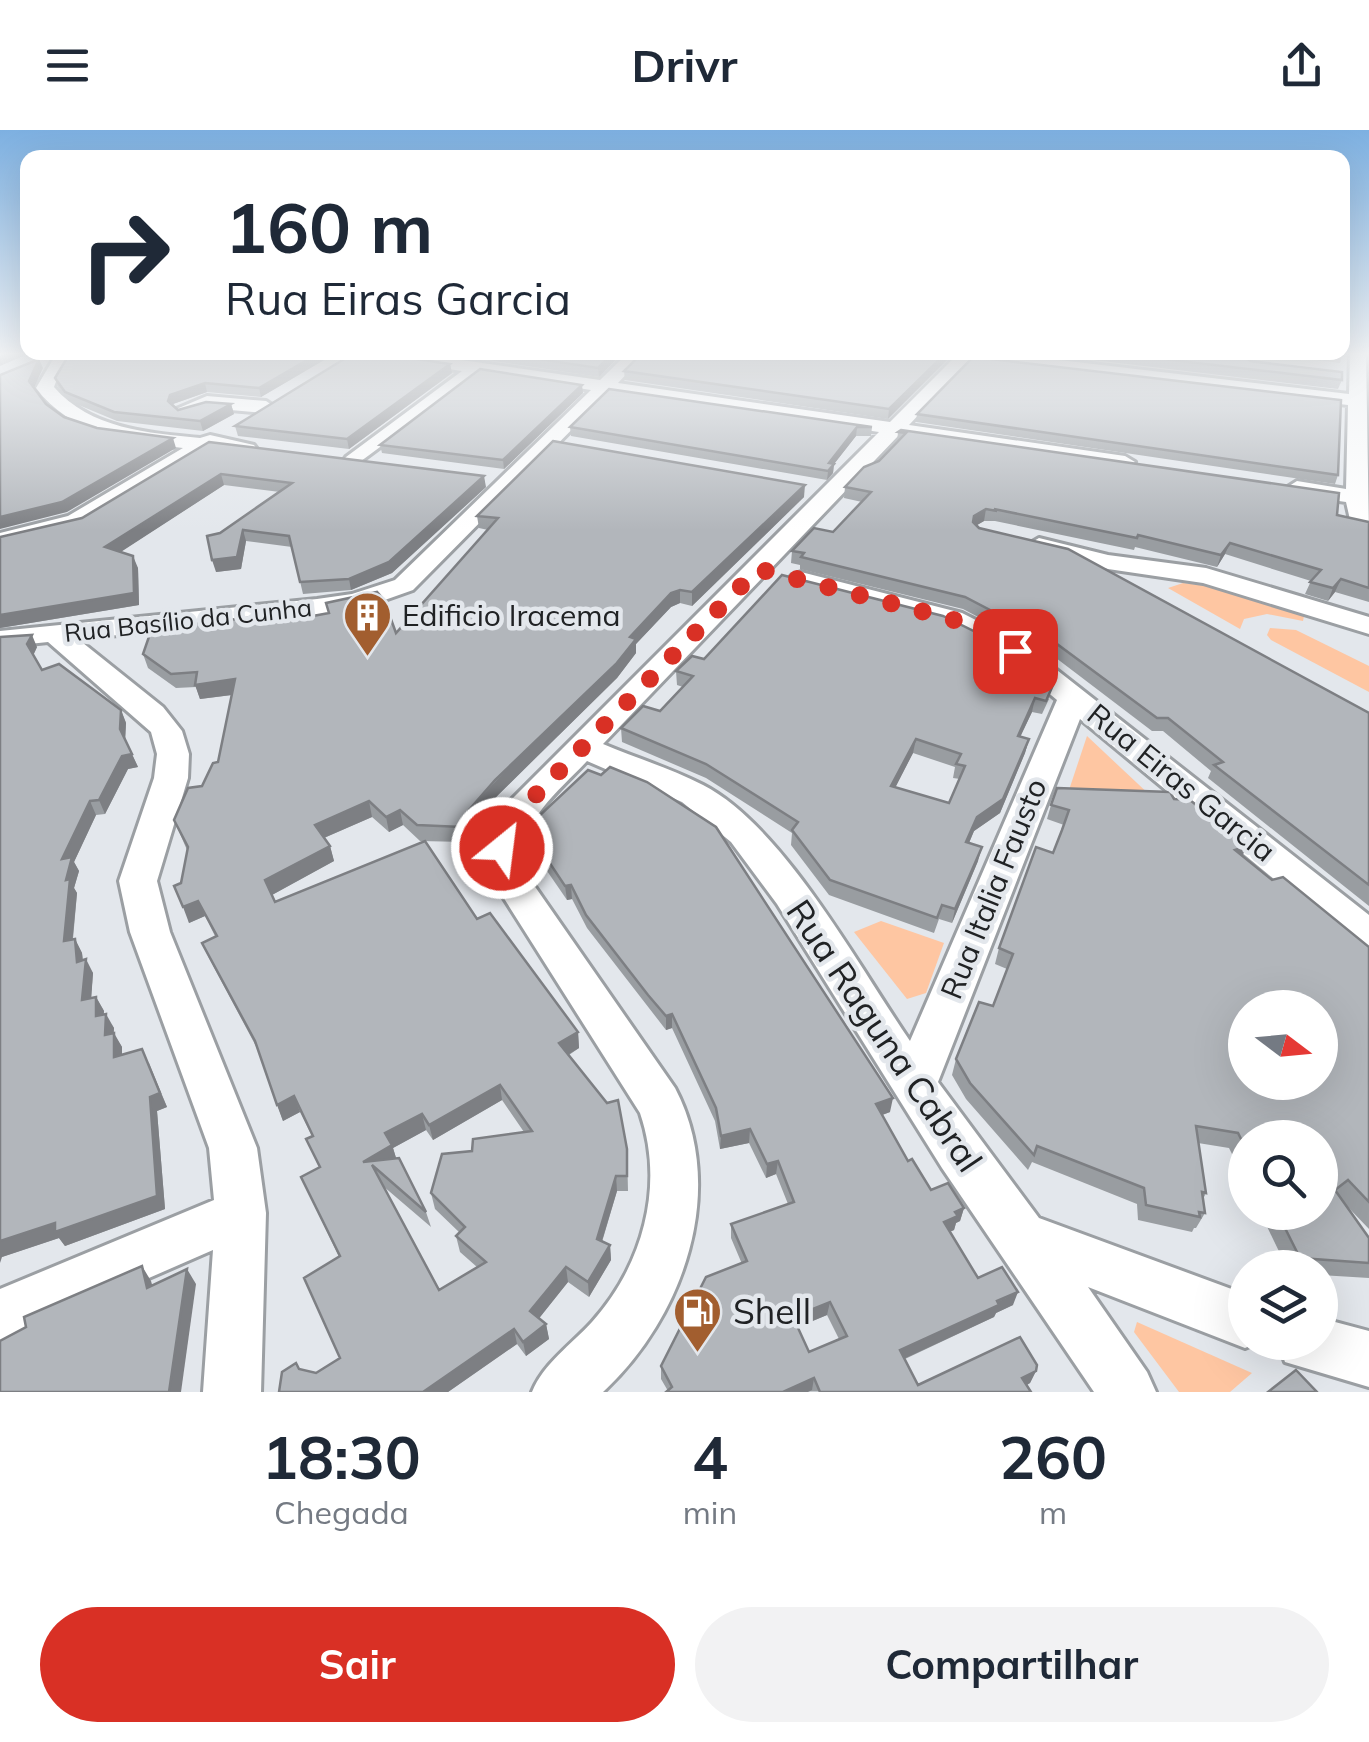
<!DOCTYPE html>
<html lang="pt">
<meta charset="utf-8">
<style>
body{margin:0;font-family:Mulish,sans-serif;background:#f2f2f3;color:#1f2937;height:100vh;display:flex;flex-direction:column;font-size:38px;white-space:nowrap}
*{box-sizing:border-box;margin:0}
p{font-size:32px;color:#747a83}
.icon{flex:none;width:55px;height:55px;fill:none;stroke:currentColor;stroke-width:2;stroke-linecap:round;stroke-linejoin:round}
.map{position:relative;height:1262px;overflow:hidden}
.panel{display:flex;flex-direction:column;background:#fff;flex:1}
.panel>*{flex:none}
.hud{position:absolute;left:20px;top:20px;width:1330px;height:210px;border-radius:20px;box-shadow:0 10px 40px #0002;background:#fff;color:#1f2937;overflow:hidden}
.needle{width:65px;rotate:106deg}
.tools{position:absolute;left:1228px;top:860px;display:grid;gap:20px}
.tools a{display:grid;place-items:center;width:110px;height:110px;border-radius:50%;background:#fff;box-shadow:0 10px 40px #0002;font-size:50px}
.pin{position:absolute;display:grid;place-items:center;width:85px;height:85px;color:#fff;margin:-42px;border-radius:20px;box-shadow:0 5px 15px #0006}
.me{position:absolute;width:110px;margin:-55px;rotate:29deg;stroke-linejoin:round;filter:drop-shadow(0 0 8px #0008)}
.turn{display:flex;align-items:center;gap:35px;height:210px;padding:0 40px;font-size:45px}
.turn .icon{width:130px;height:130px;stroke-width:2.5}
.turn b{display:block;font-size:70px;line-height:85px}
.eta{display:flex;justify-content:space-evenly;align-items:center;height:170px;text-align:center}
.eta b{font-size:60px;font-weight:700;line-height:70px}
.primary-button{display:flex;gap:20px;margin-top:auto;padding:20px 40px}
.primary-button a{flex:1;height:115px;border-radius:60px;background:#d93025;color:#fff;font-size:40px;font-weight:700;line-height:115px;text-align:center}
.primary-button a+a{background:#f2f2f3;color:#1f2937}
header{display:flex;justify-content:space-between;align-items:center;height:130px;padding:0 40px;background:#fff;font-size:45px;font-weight:700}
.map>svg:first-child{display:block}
</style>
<header><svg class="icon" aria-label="menu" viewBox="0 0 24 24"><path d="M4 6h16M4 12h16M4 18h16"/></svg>Drivr<svg class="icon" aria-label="share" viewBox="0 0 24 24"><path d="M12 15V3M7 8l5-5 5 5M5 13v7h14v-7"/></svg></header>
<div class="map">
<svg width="1369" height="1262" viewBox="0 0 1369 1262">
<rect width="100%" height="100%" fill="#e3e7ec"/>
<g fill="#fec6a2">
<path d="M1183,453L1208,456L1304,486L1303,491L1267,484L1244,489L1240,499L1168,458Z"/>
<path d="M1270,498L1296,500L1369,536V562L1271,510L1267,505Z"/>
<path d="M1087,606L1154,669L1067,666Z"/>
<path d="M881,791L944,813L926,863L907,869L854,802Z"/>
<path d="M1137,1192L1252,1243L1230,1262H1179L1134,1202Z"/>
</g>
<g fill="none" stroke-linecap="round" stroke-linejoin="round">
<defs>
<g id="minor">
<path d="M57,223H74L60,241L54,257C90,299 149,303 200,308L210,305L254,315L257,319L247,325L207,321L84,396L0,417V403L68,386L183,318C129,312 70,304 36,258Z"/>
<path d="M367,223H412L600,250L628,223H646L618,253L890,292L954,228L944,223H998L1349,264L1350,223H1366L1369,403L1351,394L1346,372L1297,365L1286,358L1297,351L1346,359L1348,275L970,230L909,295L1125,326L1135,332L1125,338L899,305L603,614C636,628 672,639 703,655C783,696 859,837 910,911L1057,570L1005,527L942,495L792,455L788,450L792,445L801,442L962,483L1025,515L1369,785V821L1355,816L1080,589L938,952L1039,1088L1245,1164V1212H1259L1245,1218L1088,1157L1147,1242L1156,1262H1094L942,1038L777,774L731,712L682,672L587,631C557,663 519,691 522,738L675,958C728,1059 684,1187 603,1262H532C544,1233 571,1215 592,1192C643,1135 665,1056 640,983L486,740L485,718L505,676L879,302L609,262L413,460L365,477L317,485L78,509L163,577L182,601L189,624L188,648L157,751L170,802L257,1018L266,1083L261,1262H203L213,1120L0,1213V1159L214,1070L209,1018L130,802L119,751L154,648L157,624L151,602L48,512L0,517V501L317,469L352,464L395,450L591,260L480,243L353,337L346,335L343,331L346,327L462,241L375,228Z"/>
<path d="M207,266L266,271L275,277L266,283L208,278L183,286L174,280Z"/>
<path d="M1039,408L1108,425L1206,438L1369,487V504L1203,453L1108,439L1031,420L1027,415Z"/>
<path d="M1320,1188L1369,1201V1257L1285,1232L1278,1212H1320Z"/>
</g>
</defs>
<use href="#minor" stroke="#9b9fa3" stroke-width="6"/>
<use href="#minor" fill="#fff" fill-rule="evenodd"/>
</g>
<g fill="#999da1" fill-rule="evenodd">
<path d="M187,223H336L261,267L207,262L173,274L178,280L231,274L234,284L203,301L117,291L69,271L58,257L55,248L180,228Z"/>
<path d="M440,223H622L599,247Z"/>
<path d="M642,223H949L948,229L888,289L625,250L624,241Z"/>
<path d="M1034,223H1247L1244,225L1250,231L1342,250L1338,259Z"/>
<path d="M1258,223H1343L1340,233Z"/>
<path d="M450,234L452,243L349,319L238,306L235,296Z"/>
<path d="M583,263L504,339L382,323L380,315Z"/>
<path d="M917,284L1338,345L1335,354L916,292Z"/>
<path d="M570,297H872L871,306H856L834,334L833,343L827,350L571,306Z"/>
<path d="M898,302L1369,392V472L1335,462L1328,471L1305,464L1311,451L1225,424L1217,437L1135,417L1134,420L995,391H984L977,395L979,398L1369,583V776L1208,648L1211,641L1163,601H1152L1035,512L1033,516L963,479L800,439V435L791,433L792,421L833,402L862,372L844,368L845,357L879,331L897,312Z"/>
<path d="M209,312L486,357L392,443L351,460L303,464L292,417L246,411L241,439L216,442L220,403L280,362L224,355L120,422L138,438L139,475L0,498V407L82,388Z"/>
<path d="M804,367L692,476L680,473L671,477L636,514V523L617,548L498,665L472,695L465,712L420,711L403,695L389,702L372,687L324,708L330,716L334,731L272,765L275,772L477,789L578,902L579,918L569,925L627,1019L628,1061H617L602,1112L610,1115L611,1130L589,1167L568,1152L539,1188L546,1194L549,1209L526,1226L517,1214L448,1262H279L299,1239L316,1243L340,1228L339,1127L301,1047L319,1037L306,1009L312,1006L300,982L283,991L259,922L209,828L202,813L215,806L205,786L189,793L181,753L187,720L174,690L202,656L218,632L232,565L200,569L196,557L176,558L148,538L143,524L286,491L396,503L488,400L479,398L477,386ZM502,970L524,1002L472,1021L431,1063L435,1079L460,1103L456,1106L460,1122L477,1137L439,1160L383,1056L431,1097L426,1082L396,1028L393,1018L426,1000L433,1010Z"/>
<path d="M0,507L37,517L33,525L42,540L121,580L126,593L125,610L138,637L128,639L105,684L96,685L74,732L79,741L74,758L77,763L73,809H75L82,823L83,830L93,843L91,868L96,867L104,881L103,884L114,898L113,903L122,917V925L149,933L167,977L157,981L165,1079L65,1116L59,1108L2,1127Z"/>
<path d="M704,529L1019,544L1049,569L1042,584L1032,582L1020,607L1029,609L1025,623L1000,683L974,701L969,713L978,731L952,793L939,789L934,803L829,765L791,715L792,703L706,648L622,612L621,598L660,581L683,557L677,555L676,541ZM913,623L955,637L953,648L960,649L949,673L895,657Z"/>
<path d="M1174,669L1272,750L1369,817V1099L1345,1074L1369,1108V1148L1320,1145V1138H1287L1260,1082H1320L1245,1008V1050L1229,1018L1198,1013L1206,1063L1203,1069L1205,1083L1196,1098H1194L1192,1102L1138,1090L1137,1074L1032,1032L1028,1040L966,969L952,945L956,929L993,876L1007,839L995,834L999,818L1053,723L1064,695L1047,689L1051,675Z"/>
<path d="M533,708L890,982L882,985L908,1031L931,1060L964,1078L960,1091L956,1093L954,1100L949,1102L978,1148L1013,1175L996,1183L994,1187L905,1229L918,1255L1036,1241L1030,1253L1027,1255L1031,1262L668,1261L661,1249V1236L742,1134L731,1108V1094L788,1074L776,1044L766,1048L749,1013L720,1019L715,991L672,898L666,900L587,798L572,769L567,770L534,722ZM827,1185L839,1209L809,1222L798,1197Z"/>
</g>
<g fill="#7d7f83">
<path d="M5,223H30L0,236V226Z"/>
<path d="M319,223H336L261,267L259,258Z"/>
<path d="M613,223H622L599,247L598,238Z"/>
<path d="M946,223H949L948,229L888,289L889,279Z"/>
<path d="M39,229L43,238L33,260L29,251Z"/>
<path d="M450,234L452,243L349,319L347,309Z"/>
<path d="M205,253L207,262L173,274L170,281L168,271L170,265Z"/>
<path d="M582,255L583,263L504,339L503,330Z"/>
<path d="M231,274L234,284L203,301L200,291Z"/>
<path d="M857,297L856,306L834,334L833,343L827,350L829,333Z"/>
<path d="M173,308L176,318L67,382L0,399V387Z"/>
<path d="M221,344L224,355L110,429L105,417Z"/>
<path d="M484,346L486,357L392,443L351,460L349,449Z"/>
<path d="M805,355L804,367L692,476V462Z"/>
<path d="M986,379L984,391L972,398L974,386Z"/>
<path d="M243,400L246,411L241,439L216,442L212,430Z"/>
<path d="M1230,413L1225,424L1217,437L1221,425Z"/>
<path d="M133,426L138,438L139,475L0,498V485Z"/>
<path d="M1341,449L1335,462L1328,471L1333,458Z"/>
<path d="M680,460V473L671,477L636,514V523L617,548L498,665L472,695L465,712L462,697L469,680L671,463Z"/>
<path d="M32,505L37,517L33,526L27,514Z"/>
<path d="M235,549L239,564L200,569L195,555Z"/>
<path d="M1035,568L1032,582L1014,620L1018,606Z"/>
<path d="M121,580L126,593L125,612L120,599Z"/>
<path d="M916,609L913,623L889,670L891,656Z"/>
<path d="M1029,609L1025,623L1000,683L974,701L963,727L966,712L977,687Z"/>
<path d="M132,624L138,637L128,639L105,684L99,670L122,626Z"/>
<path d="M90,671L96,685L74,732L79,741L74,758L77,763L71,825L64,811L66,750L62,729Z"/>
<path d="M369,671L372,687L319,710L315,695Z"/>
<path d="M400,680L403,695L389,702L386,687Z"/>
<path d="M330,716L334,731L270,766L265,750Z"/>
<path d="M1247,716L1240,731L1235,720Z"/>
<path d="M982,717L978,731L952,793L955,779Z"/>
<path d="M571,755L572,769L567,770L565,756Z"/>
<path d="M198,771L205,786L189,793L183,777Z"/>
<path d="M75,809L82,823L84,846L77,832Z"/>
<path d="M86,829L93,843L90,885L82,870Z"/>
<path d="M96,867L104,881L103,901L96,886Z"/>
<path d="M106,884L114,898L113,919L105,905Z"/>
<path d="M672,884V898L666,900V886Z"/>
<path d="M578,902L579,918L561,929L559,913Z"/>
<path d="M114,903L122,917V941L114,927Z"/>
<path d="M142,919L167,977L157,981L165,1079L65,1116L59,1108L2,1127L0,1133V1111Z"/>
<path d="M500,955L502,970L433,1010L429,995Z"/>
<path d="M294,966L300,982L283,991L277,975Z"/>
<path d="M893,968L890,982L874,988L876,974Z"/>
<path d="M422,984L426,1000L393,1018L397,1031L372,1035L363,1032L385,1003Z"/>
<path d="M750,999L749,1013L720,1019L721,1006Z"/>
<path d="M778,1031L776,1044L766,1048L767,1034Z"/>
<path d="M616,1046L617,1061L598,1124L597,1109Z"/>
<path d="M964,1078L960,1091L956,1093L954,1100L940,1106L944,1092L955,1082Z"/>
<path d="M610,1115L611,1130L589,1167L588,1152Z"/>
<path d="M142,1136L151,1151L157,1172L147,1158Z"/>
<path d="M566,1137L568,1152L533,1196L530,1181Z"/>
<path d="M187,1139L196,1154L181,1262H169Z"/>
<path d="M1018,1162L1013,1175L996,1183L994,1187L897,1232L900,1220Z"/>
<path d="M830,1172L827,1185L791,1200L793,1187Z"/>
<path d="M546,1194L549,1209L526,1226L523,1212Z"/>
<path d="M514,1199L517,1214L448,1262H423Z"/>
<path d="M1036,1241L1030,1253L1017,1260L1022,1248Z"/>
<path d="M814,1248L812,1260L808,1262H783Z"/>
</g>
<g fill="#b2b6bb" stroke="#7d7f83" stroke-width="2.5" fill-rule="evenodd">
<path d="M70,223H170L180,228L187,223H319L259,258L205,253L170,265L168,271L178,280L206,272L231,274L200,291L114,282L65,262L55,248Z"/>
<path d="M354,223H376L450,234L347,309L235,296Z"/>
<path d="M498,223H613L598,238Z"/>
<path d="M642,223H946L889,279L624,241Z"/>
<path d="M1111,223H1242L1250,231L1342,242V250Z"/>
<path d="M973,227L1341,270L1338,345L917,284Z"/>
<path d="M39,229L29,251L46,274L64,287L97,298L173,308L62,372L0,387V245Z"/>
<path d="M480,239L582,255L503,330L380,315Z"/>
<path d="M609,259L872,297H857L829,333L834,334L828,341L570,297Z"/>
<path d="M901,300L1339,363L1337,385L1369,392V458L1341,449L1333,458L1310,452L1321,440L1230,413L1221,425L1138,405L1137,408L994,379L997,381L986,379L974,386L973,392L979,398L1068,419L1369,583V755L1214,635L1223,632L1168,588H1157L1038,500L1036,504L965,467L801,427L804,423L792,421L814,398L833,402L871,362L845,357L864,337L879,331L906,303L898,302Z"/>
<path d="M553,311L805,355L692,462L680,460L671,463L630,507L636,509L616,534L495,650L469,680L462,697L417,695L400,680L386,687L369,671L315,695L330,716L265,750L275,772L425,711L477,789L490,783L578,902L559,913L607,973L618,970L627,1019V1046H616L597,1109L610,1115L588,1152L566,1137L549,1158L530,1181L546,1194L523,1212L514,1199L423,1262H279L282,1242L296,1233L299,1239L316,1243L340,1228L304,1148L340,1126L301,1047L320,1037L306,1009L313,1006L294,966L277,975L255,911L202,813L217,806L198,771L183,777L174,756L181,753L188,717L174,690L188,658L202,656L213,633L218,632L235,549L195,555L197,542L171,544L143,524L152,498L284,484L286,491L329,483L326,473L377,462L384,470L396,503L498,388L477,386ZM500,955L532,1001L473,1009L472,1021L442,1024L431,1063L465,1097L456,1106L486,1132L439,1160L372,1035L426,1082L399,1028L363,1032L392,1015L385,1003L422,984L429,995Z"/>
<path d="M209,312L484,346L389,432L349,449L300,452L289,406L243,400L237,427L212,430L207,406L220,403L292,353L221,344L105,417L133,426L134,463L0,485V407L82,388Z"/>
<path d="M782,445L943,486L1006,517L1022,530L1016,543L1053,555L1046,571L1035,568L1018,606L1029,609L1003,669L977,687L966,712L982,717L955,779L942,775L937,788L830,750L792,700L798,692L706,634L621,598L643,576L660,581L693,546L676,541L692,526L704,529ZM916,609L961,624L956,634L965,636L949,673L891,656Z"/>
<path d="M32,505L27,514L42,540L59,534L121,580L120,599L132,624L122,626L99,670L90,671L62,729L72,727L66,750L70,749L64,811L75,809L77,832L86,829L82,870L96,867V886L106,884L105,905L114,903V927L142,919L160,963L150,967L157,1066L55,1102V1093L0,1111V507Z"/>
<path d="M610,637L647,652L716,697L893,968L876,974L908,1031L912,1029L931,1060L948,1053L964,1078L955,1082L958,1086L944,1092L978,1148L1002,1137L1018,1162L997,1171L999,1175L900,1220L918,1255L1020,1207L1037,1235L1036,1241L1022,1248L1031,1262H820L814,1248L783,1262H666L672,1257L661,1236L706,1147L747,1131L731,1094L794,1072L778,1031L767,1034L750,999L721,1006L716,978L672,884L666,886L648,865L586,785L571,755L565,756L533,708L537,704L538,687L588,640L601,645ZM830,1172L847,1206L809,1222L793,1187Z"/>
<path d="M1057,658L1170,662L1174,669L1190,670L1247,716L1235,720L1272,750L1283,747L1369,817V1072L1348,1050L1335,1060L1369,1108V1133L1300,1128L1277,1082H1320V1008H1245V1017L1238,1003L1196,996L1206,1063L1202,1062L1205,1083L1199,1082L1200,1087L1146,1075L1144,1058L1037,1016L1034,1025L970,953L956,929L979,872L993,876L1013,824L999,818L1036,717L1053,723L1062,700L1069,680L1051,675ZM1245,878H1320V952H1245Z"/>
<path d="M142,1136L147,1158L187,1139L169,1262H0V1211L26,1197L24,1187Z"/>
<path d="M1296,1240L1317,1262H1268Z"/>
</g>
<linearGradient id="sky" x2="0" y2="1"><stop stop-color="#7db0e1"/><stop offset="0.56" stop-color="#f2f4f6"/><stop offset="1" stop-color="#f2f4f6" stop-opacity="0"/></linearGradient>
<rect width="1369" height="400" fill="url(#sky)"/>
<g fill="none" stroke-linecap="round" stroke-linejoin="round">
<path stroke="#d93025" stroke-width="18" stroke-dasharray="0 32.4" d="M502,718L517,684L758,439L952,489L1015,521"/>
</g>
<defs>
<symbol id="building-pin" viewBox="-11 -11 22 30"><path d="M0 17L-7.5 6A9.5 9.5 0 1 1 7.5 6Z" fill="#a25e2f" stroke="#e3e7ec"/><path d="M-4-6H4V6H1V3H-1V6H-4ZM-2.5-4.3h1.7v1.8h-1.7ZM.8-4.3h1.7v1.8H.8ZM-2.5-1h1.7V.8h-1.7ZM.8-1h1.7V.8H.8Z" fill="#fff"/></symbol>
<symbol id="fuel-pin" viewBox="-11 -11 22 30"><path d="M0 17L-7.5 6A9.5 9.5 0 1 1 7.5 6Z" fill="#a25e2f" stroke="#e3e7ec"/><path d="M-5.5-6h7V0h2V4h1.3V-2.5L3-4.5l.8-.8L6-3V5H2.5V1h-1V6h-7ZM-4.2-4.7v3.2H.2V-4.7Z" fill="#fff"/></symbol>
</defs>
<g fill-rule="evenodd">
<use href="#building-pin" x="340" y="458" width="55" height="75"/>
<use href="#fuel-pin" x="670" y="1154" width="55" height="75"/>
</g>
<g text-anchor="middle" stroke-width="9" stroke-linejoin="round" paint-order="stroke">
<g font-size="25" fill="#202224" stroke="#e3e7ec">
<text transform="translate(188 490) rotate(-6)" y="9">Rua Basílio da Cunha</text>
</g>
<g font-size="30" fill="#202224" stroke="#e3e7ec" text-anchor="start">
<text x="402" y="496">Edificio Iracema</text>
</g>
<g font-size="30" fill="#202224" stroke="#e3e7ec">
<text transform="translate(1181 653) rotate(39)" y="10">Rua Eiras Garcia</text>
<text transform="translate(994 759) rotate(-68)" y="10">Rua Italia Fausto</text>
</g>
<g font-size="35" fill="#202224" stroke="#e3e7ec">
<text transform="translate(884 906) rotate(56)" y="12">Rua Raguna Cabral</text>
</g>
<g font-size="35" fill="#202224" stroke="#e3e7ec" text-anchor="start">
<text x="733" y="1194">Shell</text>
</g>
</g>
</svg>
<div class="tools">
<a><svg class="needle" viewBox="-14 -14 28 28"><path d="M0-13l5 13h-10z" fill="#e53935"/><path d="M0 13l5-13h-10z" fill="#747a83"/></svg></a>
<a><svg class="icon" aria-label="search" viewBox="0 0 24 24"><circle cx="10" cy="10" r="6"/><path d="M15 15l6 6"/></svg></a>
<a><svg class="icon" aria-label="layers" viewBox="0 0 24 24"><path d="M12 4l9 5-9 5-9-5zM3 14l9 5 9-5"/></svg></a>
</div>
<div class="pin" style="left:1015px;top:521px;background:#d93025"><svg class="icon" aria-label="arrive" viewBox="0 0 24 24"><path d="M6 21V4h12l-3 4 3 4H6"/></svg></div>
<svg class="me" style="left:502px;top:718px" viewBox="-20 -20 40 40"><circle r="17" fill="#d93025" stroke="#fff" stroke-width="3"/><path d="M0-11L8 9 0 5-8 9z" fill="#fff"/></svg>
<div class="hud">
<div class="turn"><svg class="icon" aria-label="right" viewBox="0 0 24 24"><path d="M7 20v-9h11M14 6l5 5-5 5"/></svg><div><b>160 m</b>Rua Eiras Garcia</div></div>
</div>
</div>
<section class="panel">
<div class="eta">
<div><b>18:30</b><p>Chegada</p></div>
<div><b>4</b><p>min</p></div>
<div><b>260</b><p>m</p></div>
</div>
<div class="primary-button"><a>Sair</a><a>Compartilhar</a></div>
</section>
